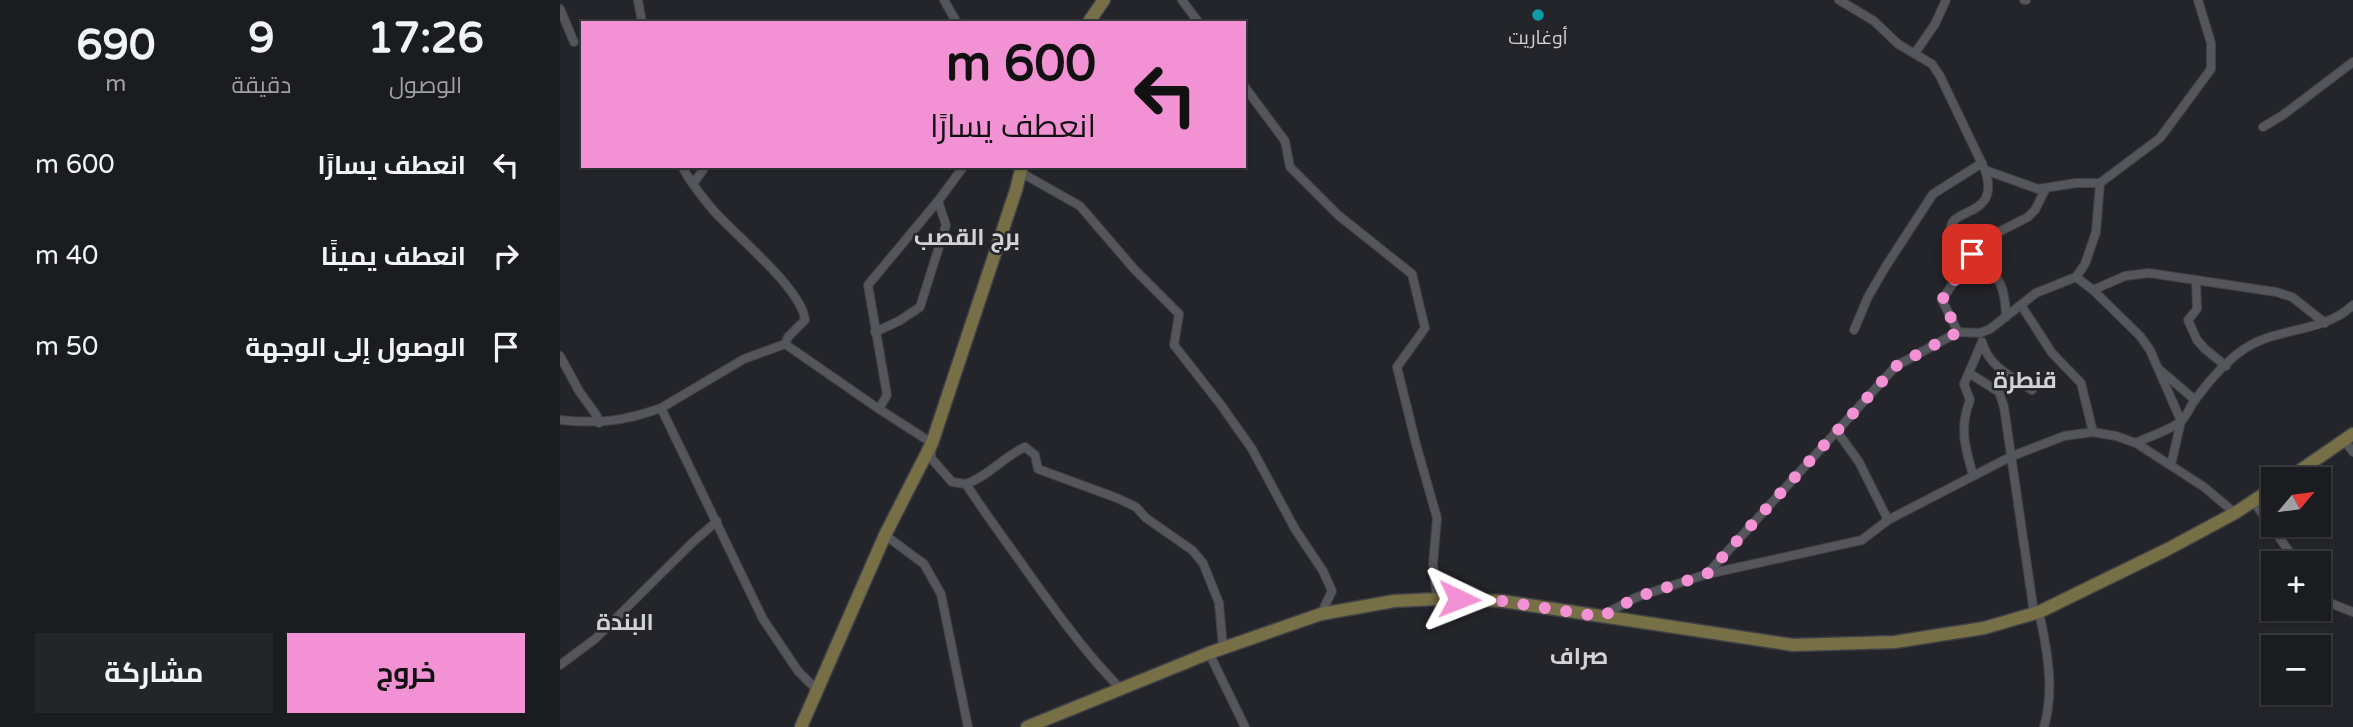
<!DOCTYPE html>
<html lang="ar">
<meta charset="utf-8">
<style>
body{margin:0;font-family:"Varela Round",Cairo,sans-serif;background:#242529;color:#f1f3f6;direction:rtl;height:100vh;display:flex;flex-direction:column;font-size:26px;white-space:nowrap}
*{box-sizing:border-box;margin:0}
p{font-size:23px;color:#a0a1a5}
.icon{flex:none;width:38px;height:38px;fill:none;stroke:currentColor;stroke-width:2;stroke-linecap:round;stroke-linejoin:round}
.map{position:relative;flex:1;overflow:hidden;direction:ltr}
.details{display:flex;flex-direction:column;background:#1b1c20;width:560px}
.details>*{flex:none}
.guide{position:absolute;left:21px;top:21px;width:665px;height:147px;border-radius:0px;box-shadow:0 2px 5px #0004,0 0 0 2px #393a3e;direction:rtl;background:#f391d5;color:#111;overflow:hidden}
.needle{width:46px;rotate:61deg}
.tools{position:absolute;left:1701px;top:467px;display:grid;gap:14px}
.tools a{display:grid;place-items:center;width:70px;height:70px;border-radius:0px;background:#1b1c20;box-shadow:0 2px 5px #0004,0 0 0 2px #393a3e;font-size:35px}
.pin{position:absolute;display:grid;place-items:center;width:60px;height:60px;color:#fff;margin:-30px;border-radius:14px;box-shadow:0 4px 10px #0006}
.me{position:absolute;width:77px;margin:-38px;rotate:92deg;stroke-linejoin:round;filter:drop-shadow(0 0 5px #0008)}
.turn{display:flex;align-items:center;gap:24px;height:147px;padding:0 35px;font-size:32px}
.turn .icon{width:91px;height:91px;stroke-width:2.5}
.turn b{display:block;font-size:49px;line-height:60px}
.eta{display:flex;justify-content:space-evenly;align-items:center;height:119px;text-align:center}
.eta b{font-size:42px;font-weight:700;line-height:49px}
.action{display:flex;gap:14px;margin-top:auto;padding:14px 35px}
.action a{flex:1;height:80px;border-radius:0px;background:#f391d5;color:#111;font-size:28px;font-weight:700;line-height:80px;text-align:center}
.action a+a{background:#242529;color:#f1f3f6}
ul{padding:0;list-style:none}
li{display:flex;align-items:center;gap:21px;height:91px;padding:0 35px}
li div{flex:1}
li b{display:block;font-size:26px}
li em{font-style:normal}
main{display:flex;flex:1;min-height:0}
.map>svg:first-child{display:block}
</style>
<main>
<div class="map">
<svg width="1793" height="727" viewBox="0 0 1793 727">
<rect width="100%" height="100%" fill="#24252a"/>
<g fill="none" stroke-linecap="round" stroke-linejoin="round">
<defs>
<g id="street">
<path d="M78,0L82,23"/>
<path d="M384,0L397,23"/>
<path d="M622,0L639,23"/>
<path d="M1279,0L1314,21L1338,44L1372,64L1380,76L1425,170L1478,189L1516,183H1540"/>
<path d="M1464,0H1466"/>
<path d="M0,9L14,42"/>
<path d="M1355,53L1375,24L1386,0"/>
<path d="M684,86L725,141L730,167L778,215L852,274L865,328L837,367L856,444L877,518L873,564L877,599"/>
<path d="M1703,127L1723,115L1793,62"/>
<path d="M122,166C130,182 142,197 154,211C176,236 242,289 245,320L228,337L225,344"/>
<path d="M404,166L378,201L308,285L327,395L319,409L372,443L371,458L392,482L406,484C426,515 448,544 469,574C498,614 526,654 561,689"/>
<path d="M460,172L520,206L575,270L619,314L614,345L661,405L692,449L735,529L763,571L772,591L761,614"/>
<path d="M133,184L143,170"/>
<path d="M1412,254C1438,278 1445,280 1446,317"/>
<path d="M1408,261C1354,194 1446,233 1425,170"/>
<path d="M1516,277L1533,290L1580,336L1590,350L1621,421L1611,465"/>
<path d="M1636,280L1637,309L1628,320L1637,340L1645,349L1666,366"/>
<path d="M1533,290L1565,276L1589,273L1716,292L1732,297L1765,323"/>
<path d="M1461,305L1492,353L1521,383L1533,432"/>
<path d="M1294,330L1308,297L1326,266L1373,194L1422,163"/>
<path d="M315,332L339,321L360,307L386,225L378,201"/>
<path d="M1398,332L1382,300L1412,254L1427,238L1468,217L1475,210L1486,188"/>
<path d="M1422,342C1429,367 1452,377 1472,390"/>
<path d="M0,356L19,391L37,416L39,423"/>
<path d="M1600,370L1635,400"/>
<path d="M1409,373L1439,392L1444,407L1474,613"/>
<path d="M101,408L203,619L238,671L258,691"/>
<path d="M0,420C39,424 65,421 101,408L184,359L225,344L319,409"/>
<path d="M1276,430L1299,462L1328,520"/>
<path d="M1784,440L1793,452"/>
<path d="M1576,443C1590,436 1608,431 1620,422C1627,417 1630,406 1635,400C1649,381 1668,358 1689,346C1722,327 1765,332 1793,305"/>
<path d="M1413,475C1405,447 1399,428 1410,400L1404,384L1422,342"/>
<path d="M406,484C429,476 443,457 465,447L475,455L478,469L557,498L576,507L586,518L632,550L643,563L659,603L663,648"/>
<path d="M1694,502L1738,564"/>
<path d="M325,535L364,564L381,594L408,727"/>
<path d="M1148,574L1302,540L1328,520L1450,457L1504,436L1533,432L1556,436L1576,443L1644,487L1675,513"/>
<path d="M1759,590L1770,603L1793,612"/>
<path d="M1479,612C1487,649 1495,689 1484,727"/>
<path d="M1041,616L1077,597L1147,574L1336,366L1398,332L1420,333L1430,329L1476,293L1516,277L1525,264L1536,232L1540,183L1600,138L1651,69V43L1638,0"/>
<path d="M649,653L685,727"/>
<path d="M0,665L35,639L133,542L157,521"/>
</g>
<g id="secondary">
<path d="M528,23L544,0"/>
<path d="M1726,480L1793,434"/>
<path d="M241,727L325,535L372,443L456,190L462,166"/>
<path d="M467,727L649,653L761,614L834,601L877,599L942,601L1233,645L1335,642L1424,628L1479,612L1608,549L1675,513L1713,488"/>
</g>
</defs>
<use href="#street" stroke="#404146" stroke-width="10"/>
<use href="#secondary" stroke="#404146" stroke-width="15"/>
<use href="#street" stroke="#54565c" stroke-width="8"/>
<use href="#secondary" stroke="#776f46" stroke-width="12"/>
</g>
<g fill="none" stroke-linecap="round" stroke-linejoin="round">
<path stroke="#f391d5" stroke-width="12" stroke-dasharray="0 21.6" d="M899,599L942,601L1041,617L1077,597L1147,574L1336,366L1398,332L1382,300L1412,254"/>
</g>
<circle fill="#0f9aa8" stroke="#24252a" stroke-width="2.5" cx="978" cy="15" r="7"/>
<g text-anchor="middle" stroke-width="5" stroke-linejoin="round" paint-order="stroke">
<g font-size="19" fill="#d2d3d6" stroke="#24252a">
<text x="978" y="44">أوغاريت</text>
</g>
<g font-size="23" font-weight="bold" fill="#d2d3d6" stroke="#24252a">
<text x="407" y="245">برج القصب</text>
<text x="1465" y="388">قنطرة</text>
<text x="65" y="630">البندة</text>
<text x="1019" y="664">صراف</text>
</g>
</g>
</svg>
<div class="tools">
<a><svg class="needle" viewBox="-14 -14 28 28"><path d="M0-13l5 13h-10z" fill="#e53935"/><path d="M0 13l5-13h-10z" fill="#a0a1a5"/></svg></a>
<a>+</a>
<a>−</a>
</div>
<div class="pin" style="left:1412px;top:254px;background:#d93025"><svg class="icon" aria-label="arrive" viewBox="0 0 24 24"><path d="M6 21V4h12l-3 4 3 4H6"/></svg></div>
<svg class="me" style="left:899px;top:599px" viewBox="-20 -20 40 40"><path d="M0-17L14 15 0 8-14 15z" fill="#f391d5" stroke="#fff" stroke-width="4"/></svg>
<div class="guide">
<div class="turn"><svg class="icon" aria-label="left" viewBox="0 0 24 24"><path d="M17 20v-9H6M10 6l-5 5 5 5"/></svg><div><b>600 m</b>انعطف يسارًا</div></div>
</div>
</div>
<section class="details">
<div class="eta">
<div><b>17:26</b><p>الوصول</p></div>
<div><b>9</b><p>دقيقة</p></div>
<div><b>690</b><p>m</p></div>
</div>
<ul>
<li><svg class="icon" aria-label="left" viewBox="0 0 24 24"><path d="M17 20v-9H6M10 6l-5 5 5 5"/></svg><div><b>انعطف يسارًا</b></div><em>600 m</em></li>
<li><svg class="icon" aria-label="right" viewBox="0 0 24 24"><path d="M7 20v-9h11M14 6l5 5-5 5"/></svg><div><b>انعطف يمينًا</b></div><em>40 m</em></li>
<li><svg class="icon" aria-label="arrive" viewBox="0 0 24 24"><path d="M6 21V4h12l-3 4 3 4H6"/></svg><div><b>الوصول إلى الوجهة</b></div><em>50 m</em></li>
</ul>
<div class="action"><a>خروج</a><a>مشاركة</a></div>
</section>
</main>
